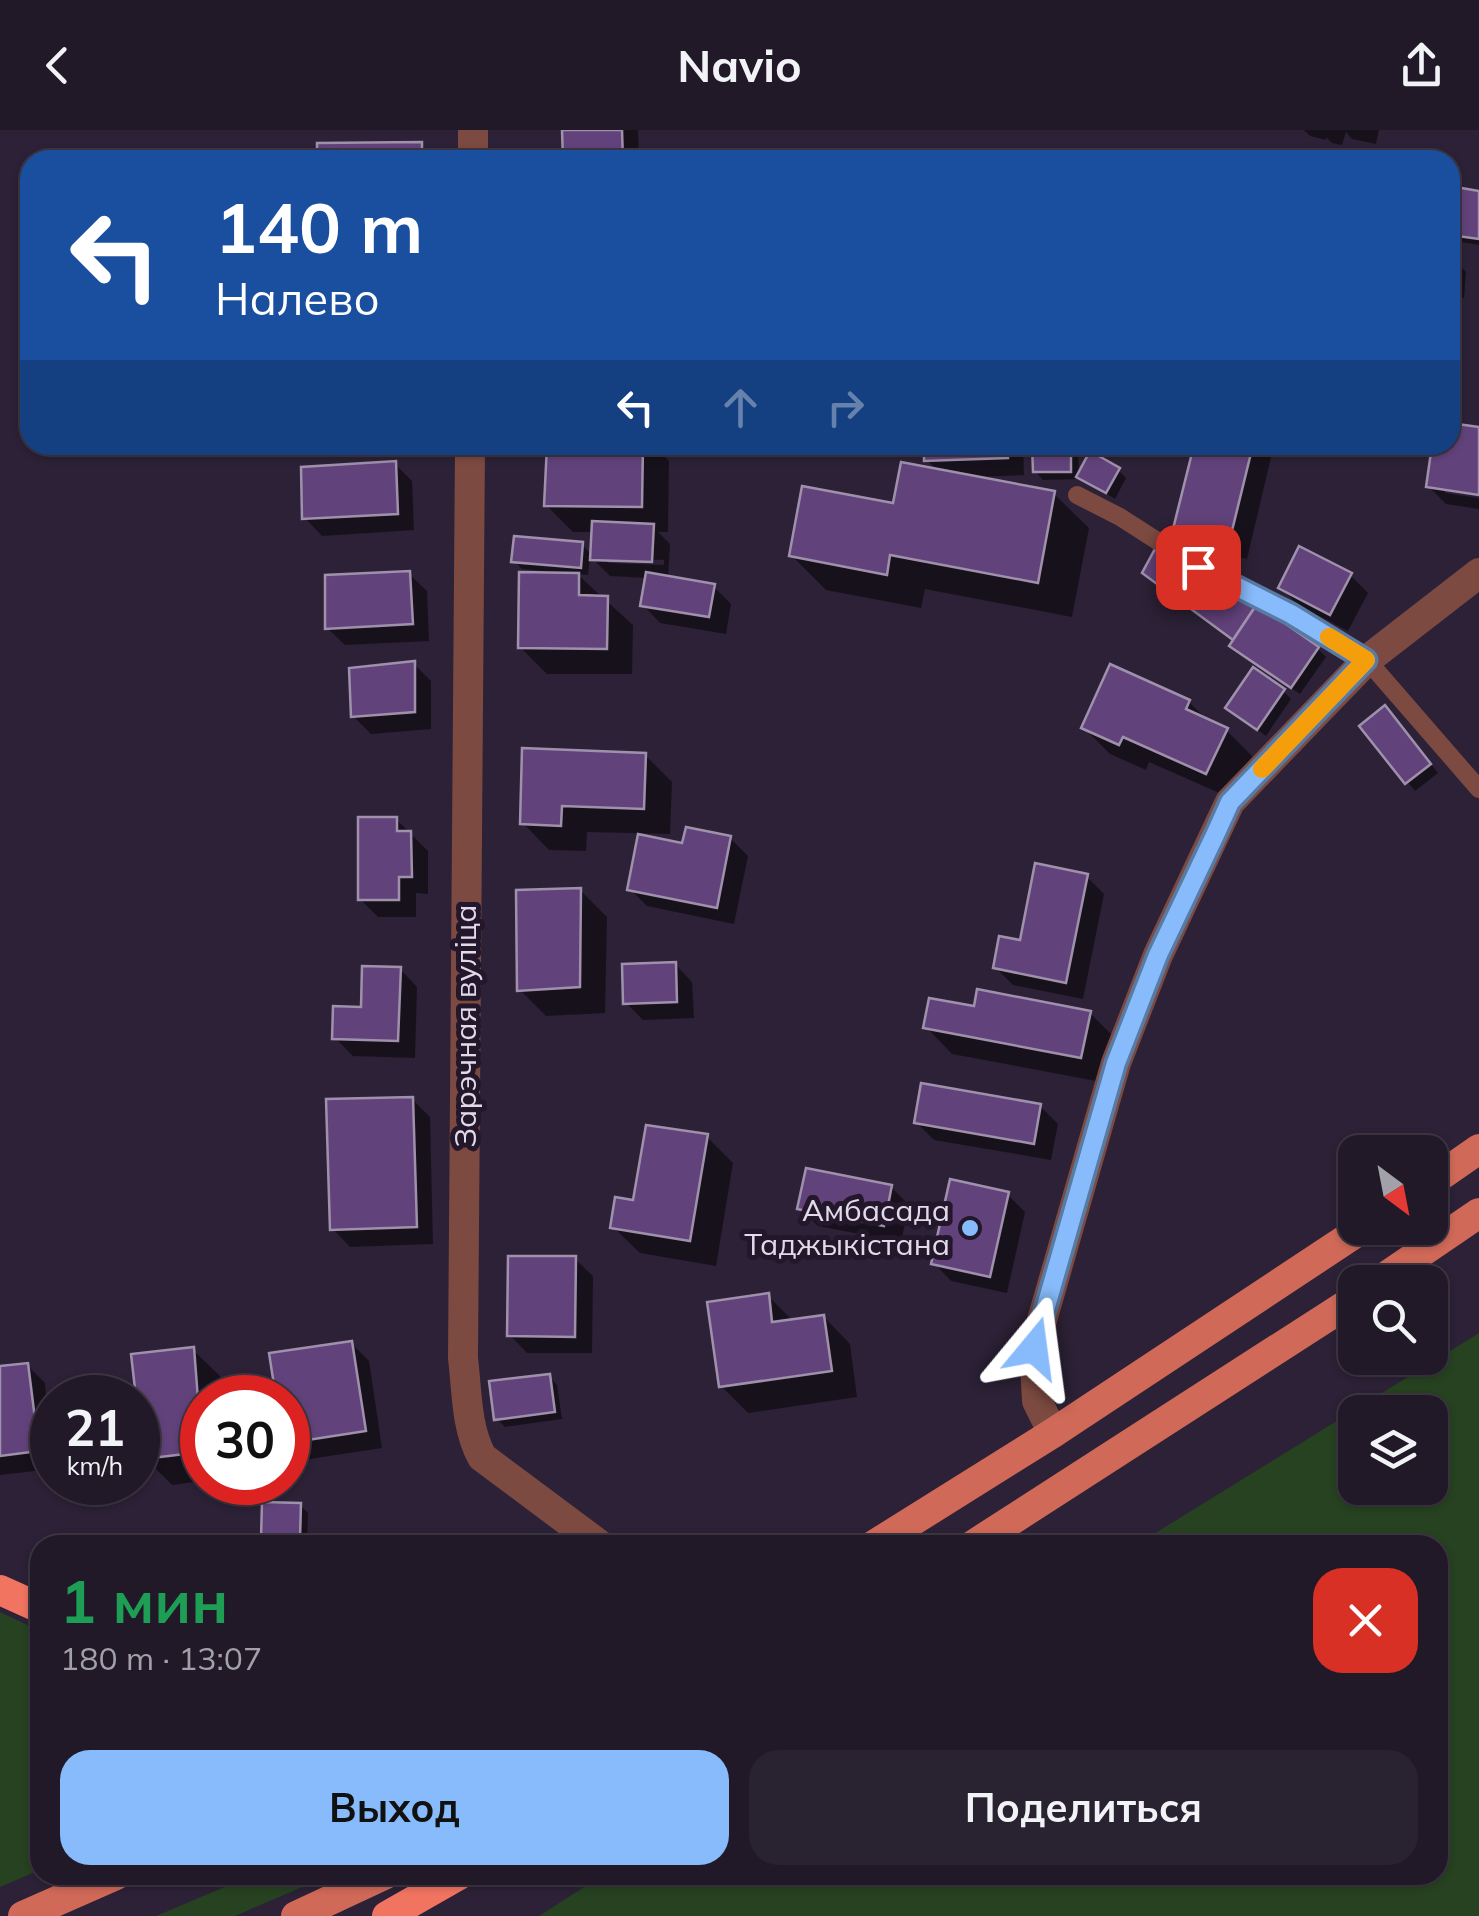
<!DOCTYPE html>
<html lang="ru">
<meta charset="utf-8">
<style>
body{margin:0;font-family:Mulish,sans-serif;background:#292230;color:#f1f3f6;height:100vh;display:flex;flex-direction:column;font-size:38px;white-space:nowrap}
*{box-sizing:border-box;margin:0}
p{font-size:32px;color:#a2a0a8}
.icon{flex:none;width:55px;height:55px;fill:none;stroke:currentColor;stroke-width:2;stroke-linecap:round;stroke-linejoin:round}
.map{position:relative;flex:1;overflow:hidden}
.drawer{position:absolute;left:30px;top:1405px;width:1418px;height:350px;display:flex;flex-direction:column;background:#211928;border-radius:30px;box-shadow:0 2px 8px #0004,0 0 0 2px #3e3845}
.drawer>*{flex:none}
.guide{position:absolute;left:20px;top:20px;width:1440px;height:305px;border-radius:30px;box-shadow:0 2px 8px #0004,0 0 0 2px #3e3845;background:#1a4fa0;color:#fff;overflow:hidden}
.needle{width:65px;rotate:148deg}
.tools{position:absolute;left:1338px;top:1005px;display:grid;gap:20px}
.tools a{display:grid;place-items:center;width:110px;height:110px;border-radius:20px;background:#211928;box-shadow:0 2px 8px #0004,0 0 0 2px #3e3845;font-size:50px}
.speed{position:absolute;left:30px;top:1245px;display:flex;gap:20px;font-size:50px;font-weight:700;text-align:center}
.speed>*{display:grid;place-content:center;width:130px;height:130px;border-radius:50%;background:#211928;box-shadow:0 2px 8px #0004,0 0 0 2px #3e3845;line-height:1}
.speed small{font-size:25px;font-weight:400}
.speed .limit{border:15px solid #d22;background:#fff;color:#111}
.pin{position:absolute;display:grid;place-items:center;width:85px;height:85px;color:#fff;margin:-42px;border-radius:20px;box-shadow:0 5px 15px #0006}
.me{position:absolute;width:110px;margin:-55px;rotate:16deg;stroke-linejoin:round;filter:drop-shadow(0 0 8px #0008)}
.turn{display:flex;align-items:center;gap:35px;height:210px;padding:0 30px;font-size:45px}
.turn .icon{width:130px;height:130px;stroke-width:2.5}
.turn b{display:block;font-size:70px;line-height:85px}
.lanes{display:flex;align-items:center;height:95px;padding:0 30px;background:#0003;justify-content:center;gap:50px;direction:ltr}
.lanes .off{opacity:.35}
.round{display:grid;place-items:center;flex:none;width:105px;height:105px;border-radius:30px;background:#292230}
.head{display:flex;align-items:center;justify-content:space-between;height:170px;padding:0 30px}
h1{font-size:60px;font-weight:700;line-height:75px;color:#1e9e55}
.action{display:flex;gap:20px;margin-top:auto;padding:20px 30px}
.action a{flex:1;height:115px;border-radius:30px;background:#87bbfb;color:#111;font-size:40px;font-weight:700;line-height:115px;text-align:center}
.action a+a{background:#292230;color:#f1f3f6}
header{display:flex;justify-content:space-between;align-items:center;height:130px;padding:0 30px;background:#211928;font-size:45px;font-weight:700}
.map>svg:first-child{display:block}
</style>
<header><svg class="icon" aria-label="back" viewBox="0 0 24 24"><path d="M15 5l-7 7 7 7"/></svg>Navio<svg class="icon" aria-label="share" viewBox="0 0 24 24"><path d="M12 15V3M7 8l5-5 5 5M5 13v7h14v-7"/></svg></header>
<div class="map">
<svg width="1479" height="1786" viewBox="0 0 1479 1786">
<rect width="100%" height="100%" fill="#2c2136"/>
<g fill="#264220" fill-rule="evenodd">
<path d="M1479,1203V1786H539L603,1745H1438V1415H1136ZM1355,1282H1430V1358H1355Z"/>
<path d="M0,1482L40,1501V1740L0,1757Z"/>
<path d="M253,1745H330L235,1786H156Z"/>
</g>
<g fill="#0007" fill-rule="evenodd">
<path d="M564,0H638L639,30H565Z"/>
<path d="M1304,0H1379L1376,14L1352,9L1346,2L1342,15L1332,13L1326,7V10L1310,6Z"/>
<path d="M421,15L436,30H319Z"/>
<path d="M1450,59L1479,63V115L1450,110Z"/>
<path d="M1450,133H1458L1466,142L1464,168L1450,167Z"/>
<path d="M1450,295L1479,300V363L1445,358V363L1479,368V379L1446,374L1428,356L1435,315H1450Z"/>
<path d="M549,315H653L669,331L668,402H658L670,414L668,449L713,456L731,474L726,504L660,493L643,475L647,448L610,446L590,426L588,445L577,444L633,495L632,544H547L520,517L544,441L522,439L514,431L582,415L593,426L594,402H573L546,375ZM608,428L664,430V435L608,433Z"/>
<path d="M926,315H1023L1024,345L977,347L1054,364L1089,398L1072,487L925,459L921,478L826,460L791,425L895,376L938,341L927,330Z"/>
<path d="M1035,315H1078L1079,348L1118,340L1126,348L1115,369L1082,349L1043,350L1035,341Z"/>
<path d="M1197,315H1274L1247,429L1194,416L1176,398Z"/>
<path d="M395,334L412,351L414,400L322,406L305,388Z"/>
<path d="M1156,422L1255,476L1318,519L1326,527L1300,564L1240,523L1235,511L1153,451Z"/>
<path d="M409,444L427,461L429,511L345,515L327,498Z"/>
<path d="M1350,445L1368,463L1348,501L1298,475L1281,457Z"/>
<path d="M414,534L431,551V599L371,604L353,586Z"/>
<path d="M1283,561L1291,569L1266,606L1228,578Z"/>
<path d="M1189,572L1210,593L1226,600L1253,627L1233,669L1149,632L1146,640L1110,624L1084,598Z"/>
<path d="M1393,586L1438,643L1415,661L1363,596Z"/>
<path d="M645,625L672,652L670,704L587,702L586,721L549,720L523,693Z"/>
<path d="M396,689L428,721V764L416,763V787H378L360,769Z"/>
<path d="M730,708L748,726L734,794L647,776L630,759L684,716Z"/>
<path d="M1086,746L1104,764L1083,869L1013,855L996,838Z"/>
<path d="M580,760L607,787L605,883L546,886L520,860Z"/>
<path d="M675,834L692,852L694,888L643,890L626,873Z"/>
<path d="M400,839L417,857L415,928L353,926L335,908Z"/>
<path d="M976,879L1090,883L1116,909L1107,953L952,924L926,897Z"/>
<path d="M412,969L430,987L433,1114L350,1117L333,1099Z"/>
<path d="M1040,976L1058,994L1051,1030L934,1010L916,992Z"/>
<path d="M707,1007L733,1033L716,1136L640,1123L613,1097Z"/>
<path d="M891,1057L909,1075L901,1112L818,1096L800,1078Z"/>
<path d="M1007,1064L1025,1082L1007,1163L951,1151L934,1133Z"/>
<path d="M575,1129L593,1146L592,1223H527L510,1205Z"/>
<path d="M768,1166L794,1192L824,1187L850,1214L857,1267L748,1283L721,1256Z"/>
<path d="M351,1213L369,1231L382,1318L303,1330L288,1315V1268Z"/>
<path d="M193,1220L220,1246L222,1268H202V1351L172,1355L145,1328Z"/>
<path d="M27,1235L45,1253L52,1339L0,1345V1238Z"/>
<path d="M549,1246L557,1255L562,1289L505,1297L496,1288Z"/>
<path d="M300,1375L308,1383L307,1415H272L263,1407Z"/>
</g>
<g fill="#62427b" stroke="#9f91ac" stroke-width="2.5">
<path d="M562,0H622L623,30H563Z"/>
<path d="M422,12V30H317V13Z"/>
<path d="M1450,56L1479,61V109L1450,105Z"/>
<path d="M1450,293L1479,297V365L1426,357L1432,315H1450Z"/>
<path d="M547,315H643L642,377L544,376Z"/>
<path d="M924,315H1007L1008,328L924,331Z"/>
<path d="M1032,315H1071V342H1033Z"/>
<path d="M1194,315H1253L1229,413L1173,399Z"/>
<path d="M1090,321L1120,338L1106,363L1076,347Z"/>
<path d="M396,331L398,384L302,389L301,337Z"/>
<path d="M901,332L1055,361L1038,453L890,425L887,445L789,426L802,356L893,373Z"/>
<path d="M592,391L654,394L652,432L590,430Z"/>
<path d="M514,406L583,412L581,438L511,432Z"/>
<path d="M1299,416L1352,443L1330,485L1278,458Z"/>
<path d="M1155,419L1257,474L1233,510L1142,443Z"/>
<path d="M410,441L413,494L325,499V445Z"/>
<path d="M519,442L579,443V465L608,466L607,519L518,518Z"/>
<path d="M646,442L715,454L709,487L640,476Z"/>
<path d="M1257,474L1319,517L1291,558L1229,516Z"/>
<path d="M415,531V582L351,587L349,538Z"/>
<path d="M1110,534L1190,570L1186,579L1228,598L1206,644L1123,607L1119,615L1081,598Z"/>
<path d="M1253,537L1285,559L1257,600L1225,578Z"/>
<path d="M1385,575L1431,634L1405,654L1359,596Z"/>
<path d="M522,618L646,623L644,679L562,676L561,696L520,694Z"/>
<path d="M358,687H397V701H411L412,747H399V770H358Z"/>
<path d="M686,697L731,706L717,778L627,760L638,704L682,713Z"/>
<path d="M1035,733L1088,744L1066,853L993,838L999,806L1020,810Z"/>
<path d="M581,758L580,857L517,861L516,760Z"/>
<path d="M676,832L677,872L623,874L622,834Z"/>
<path d="M362,836L401,837L398,911L332,909L333,876L361,877Z"/>
<path d="M977,859L1091,881L1081,928L923,898L929,868L974,876Z"/>
<path d="M921,953L1041,974L1034,1014L914,993Z"/>
<path d="M413,967L417,1097L330,1100L326,969Z"/>
<path d="M646,995L708,1004L690,1111L610,1098L615,1067L633,1070Z"/>
<path d="M806,1038L892,1055L884,1096L797,1079Z"/>
<path d="M950,1049L1009,1062L990,1147L931,1134Z"/>
<path d="M508,1126H576L575,1207L507,1206Z"/>
<path d="M769,1163L772,1192L824,1185L832,1241L719,1257L707,1172Z"/>
<path d="M352,1211L366,1301L288,1313V1268H276L269,1223Z"/>
<path d="M194,1217L202,1322L143,1329L131,1224Z"/>
<path d="M28,1233L39,1321L0,1326V1236Z"/>
<path d="M550,1244L555,1282L494,1290L489,1251Z"/>
<path d="M262,1372L301,1373L300,1409L261,1408Z"/>
</g>
<g fill="none" stroke-linecap="round" stroke-linejoin="round">
<path stroke="#7c4a41" stroke-width="18" d="M1077,365L1120,387L1198,437L1291,483L1367,530L1479,659"/>
<g stroke="#7c4a41" stroke-width="30">
<path d="M473,30V0"/>
<path d="M470,315L463,1228C467,1261 466,1298 482,1327L600,1415"/>
<path d="M1053,1303L1037,1271L1034,1218L1116,933L1158,825L1230,672L1367,530L1479,443"/>
</g>
<g stroke="#d06958" stroke-width="30">
<path d="M1430,1053L1479,1019"/>
<path d="M1378,1152L1479,1083"/>
<path d="M874,1415L1053,1303L1363,1098"/>
<path d="M973,1415L1355,1169"/>
<path d="M23,1786L116,1745"/>
<path d="M296,1786L384,1745"/>
</g>
<g stroke="#f17461" stroke-width="30">
<path d="M0,1460L40,1478"/>
<path d="M387,1786L459,1745"/>
</g>
</g>
<g fill="none" stroke-linecap="round" stroke-linejoin="round">
<defs>
<path id="route" d="M1034,1218L1116,933L1158,825L1216,703L1230,672L1366,530L1291,484L1198,437"/>
</defs>
<use href="#route" stroke="#587aa3" stroke-width="25"/>
<use href="#route" stroke="#87bbfb" stroke-width="18"/>
<path stroke="#f59e0b" stroke-width="18" d="M1262,639L1366,530L1329,507"/>
</g>
<circle fill="#87bbfb" stroke="#23172c" stroke-width="4" cx="970" cy="1098" r="10"/>
<g text-anchor="middle" stroke-width="10" stroke-linejoin="round" paint-order="stroke">
<g font-size="30" fill="#e2dae9" stroke="#23172c">
<text transform="translate(466 896) rotate(-90)" y="10">Зарэчная вуліца</text>
</g>
<g font-size="30" fill="#e2dae9" stroke="#23172c" text-anchor="end">
<text x="950" y="1091">Амбасада<tspan x="950" dy="34">Таджыкістана</tspan></text>
</g>
</g>
</svg>
<div class="tools">
<a><svg class="needle" viewBox="-14 -14 28 28"><path d="M0-13l5 13h-10z" fill="#e53935"/><path d="M0 13l5-13h-10z" fill="#a2a0a8"/></svg></a>
<a><svg class="icon" aria-label="search" viewBox="0 0 24 24"><circle cx="10" cy="10" r="6"/><path d="M15 15l6 6"/></svg></a>
<a><svg class="icon" aria-label="layers" viewBox="0 0 24 24"><path d="M12 4l9 5-9 5-9-5zM3 14l9 5 9-5"/></svg></a>
</div>
<div class="speed"><div>21<small>km/h</small></div><div class="limit">30</div></div>
<div class="pin" style="left:1198px;top:437px;background:#d93025"><svg class="icon" aria-label="arrive" viewBox="0 0 24 24"><path d="M6 21V4h12l-3 4 3 4H6"/></svg></div>
<svg class="me" style="left:1034px;top:1218px" viewBox="-20 -20 40 40"><path d="M0-17L14 15 0 8-14 15z" fill="#87bbfb" stroke="#fff" stroke-width="4"/></svg>
<div class="guide">
<div class="turn"><svg class="icon" aria-label="left" viewBox="0 0 24 24"><path d="M17 20v-9H6M10 6l-5 5 5 5"/></svg><div><b>140 m</b>Налево</div></div>
<div class="lanes"><svg class="icon" aria-label="left" viewBox="0 0 24 24"><path d="M17 20v-9H6M10 6l-5 5 5 5"/></svg><svg class="icon off" aria-label="ahead" viewBox="0 0 24 24"><path d="M12 20V5M6 11l6-6 6 6"/></svg><svg class="icon off" aria-label="right" viewBox="0 0 24 24"><path d="M7 20v-9h11M14 6l5 5-5 5"/></svg></div>
</div>
<section class="drawer">
<div class="head"><div><h1>1 мин</h1><p>180 m · 13:07</p></div><a class="round" style="background:#d93025;color:#fff"><svg class="icon" aria-label="close" viewBox="0 0 24 24"><path d="M6 6l12 12M18 6L6 18"/></svg></a></div>
<div class="action"><a>Выход</a><a>Поделиться</a></div>
</section>
</div>
